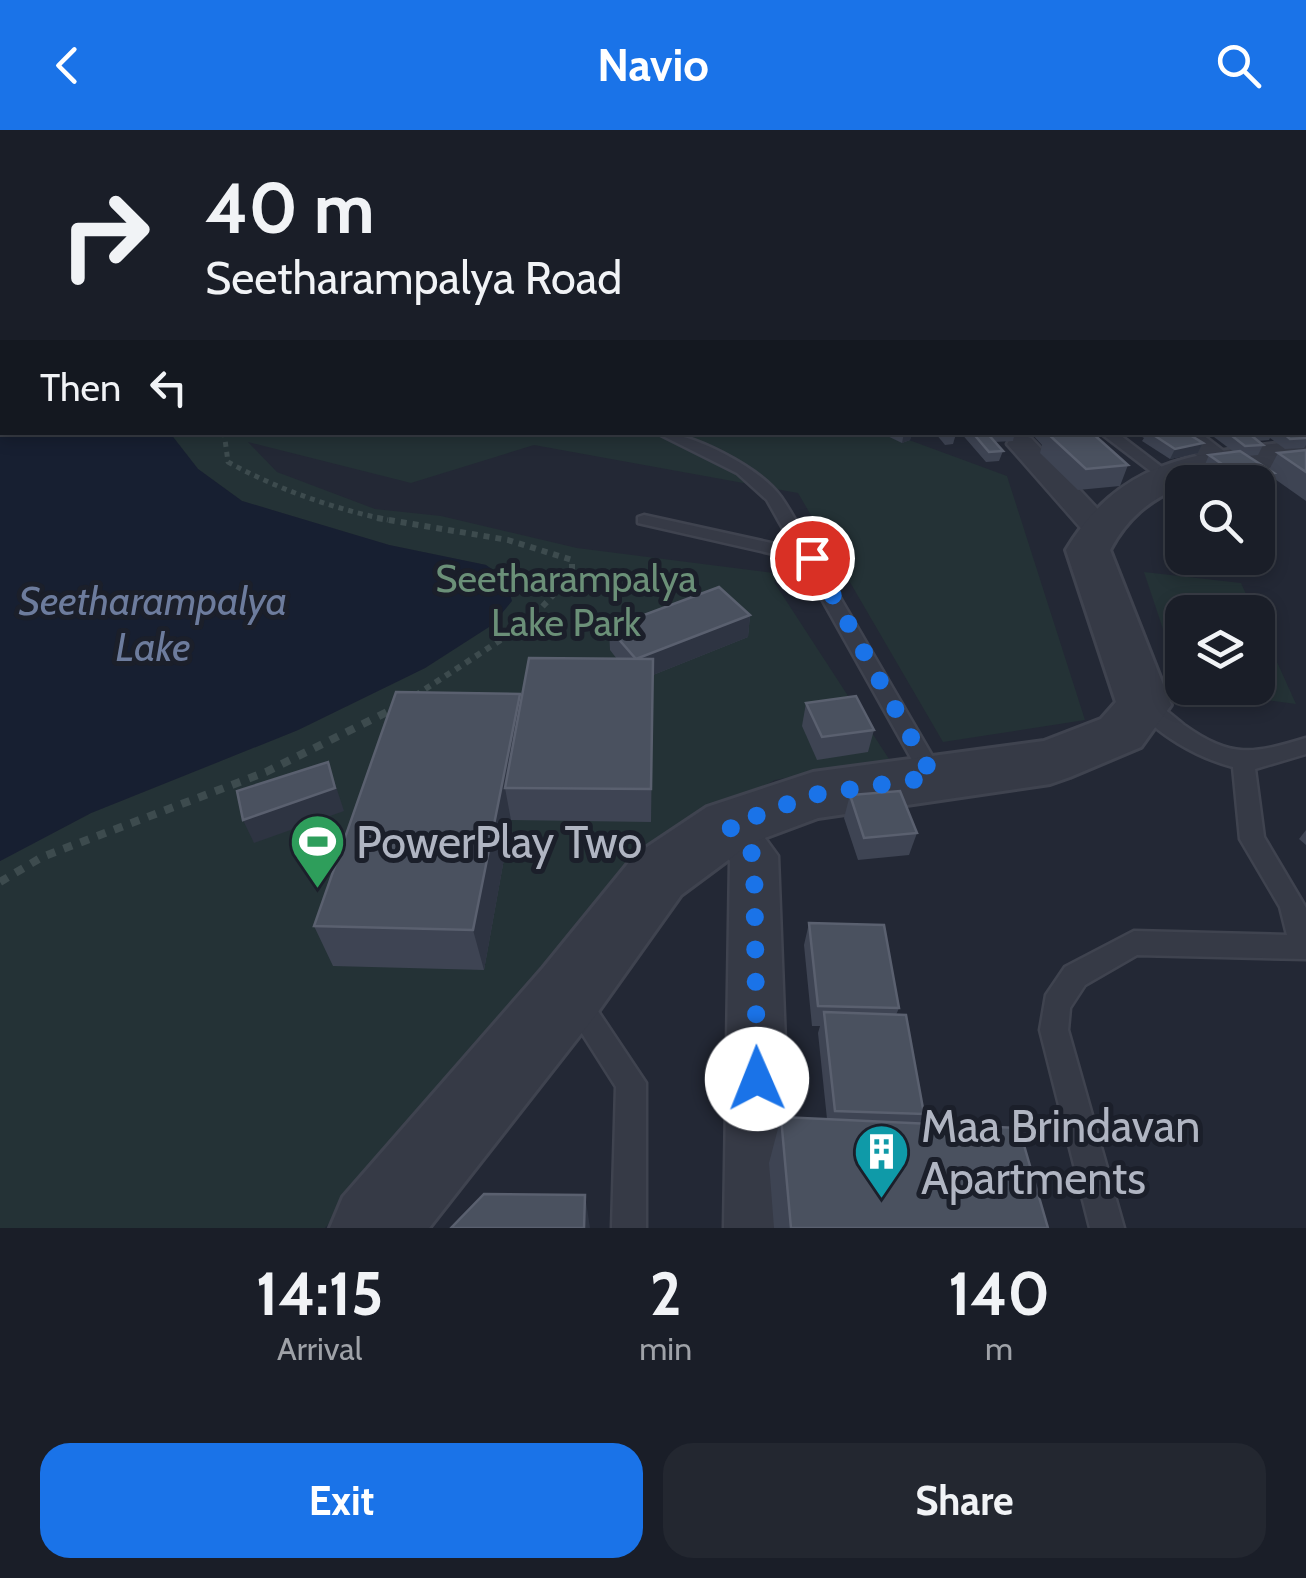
<!DOCTYPE html>
<style>
body{margin:0;font-family:Cabin,sans-serif;background:#232730;color:#f1f3f6;height:100vh;display:flex;flex-direction:column;font-size:38px;white-space:nowrap}
*{box-sizing:border-box;margin:0}
p{font-size:32px;color:#9fa2a8}
.icon{flex:none;width:55px;height:55px;fill:none;stroke:currentColor;stroke-width:2;stroke-linecap:round;stroke-linejoin:round}
.map{position:relative;height:1098px;overflow:hidden}
.panel{display:flex;flex-direction:column;background:#1a1e28;flex:1}
.panel>*{flex:none}
.hud{position:absolute;left:0px;top:0px;width:1308px;height:305px;box-shadow:0 5px 15px #0003,0 0 0 2px #383c45;background:#1a1e28;color:#f1f3f6;overflow:hidden}
.buttons{position:absolute;left:1165px;top:335px;display:grid;gap:20px}
.buttons a{display:grid;place-items:center;width:110px;height:110px;border-radius:20px;background:#1a1e28;box-shadow:0 5px 15px #0003,0 0 0 2px #383c45;font-size:50px}
.pin{position:absolute;display:grid;place-items:center;width:85px;height:85px;color:#fff;margin:-42px;border:5px solid #fff;border-radius:50%;box-shadow:0 2px 10px #0007}
.me{position:absolute;width:110px;margin:-55px;rotate:359deg;stroke-linejoin:round;filter:drop-shadow(0 0 8px #0008)}
.turn{display:flex;align-items:center;gap:35px;height:210px;padding:0 40px;font-size:45px}
.turn .icon{width:130px;height:130px;stroke-width:2.5}
.turn b{display:block;font-size:70px;line-height:85px}
.then{display:flex;align-items:center;height:95px;padding:0 40px;background:#0003;gap:20px;font-size:38px}
.eta{display:flex;justify-content:space-evenly;align-items:center;height:170px;text-align:center}
.eta b{font-size:60px;font-weight:700;line-height:70px}
.action{display:flex;gap:20px;margin-top:auto;padding:20px 40px}
.action a{flex:1;height:115px;border-radius:30px;background:#1a73e8;color:#fff;font-size:40px;font-weight:700;line-height:115px;text-align:center}
.action a+a{background:#232730;color:#f1f3f6}
header{display:flex;justify-content:space-between;align-items:center;height:130px;padding:0 40px;background:#1a73e8;color:#fff;font-size:45px;font-weight:700}
.map>svg:first-child{display:block}
</style>
<header><svg class="icon" aria-label="back" viewBox="0 0 24 24"><path d="M15 5l-7 7 7 7"/></svg>Navio<svg class="icon" aria-label="search" viewBox="0 0 24 24"><circle cx="10" cy="10" r="6"/><path d="M15 15l6 6"/></svg></header>
<div class="map">
<svg width="1306" height="1098" viewBox="0 0 1306 1098">
<rect width="100%" height="100%" fill="#232835"/>
<g fill="#243236">
<path d="M170,303H890L1007,346L1085,590L943,612L798,363L534,315L411,353L248,312L277,342L375,379L441,386L577,418L781,444L774,452L889,629L775,650L675,706L488,909L325,1098H0V731L91,683L298,600L425,538L492,495L486,435L389,415L242,371L198,339Z"/>
<path d="M1144,442L1241,453L1254,482H1182V558H1258V490L1296,574L1183,559Z"/>
</g>
<path fill="#171f31" d="M0,213L2,302L170,303L198,339L242,371L389,415L486,435L505,448L512,471L492,495L425,538L298,600L91,683L0,731Z"/>
<g fill="none" stroke-linecap="round" stroke-linejoin="round">
<defs>
<g id="service">
<rect x="1305" y="203" width="1" height="6"/>
<path d="M655,302C691,302 759,337 781,367C793,384 803,404 813,422L819,427L818,430L941,641L944,647L941,653L933,656L925,653L800,430L638,393V387L644,385L794,418L767,370L737,343Z"/>
<path d="M1099,302H1116L1175,347L1172,350H1162Z"/>
<path d="M1144,568C1159,573 1172,585 1184,595C1232,629 1253,624 1306,608V624L1255,639L1264,707L1306,778V829L1137,825L1085,855L1070,878L1068,900L1124,1098H1090L1040,900L1046,865L1065,837L1134,801L1287,805L1280,777L1240,709L1233,637C1198,628 1155,604 1134,575Z"/>
<path d="M576,859L586,863L646,953V1098H612L616,957L562,872L566,863Z"/>
</g>
<g id="minor">
<rect x="1305" y="243" width="1" height="16"/>
<rect x="1305" y="284" width="1" height="16"/>
<path d="M1166,302H1199L1238,332L1233,338H1213Z"/>
<path d="M1021,305L1031,308L1108,390L1113,397L1108,404H1086L1007,314L1011,308Z"/>
<path d="M729,676L746,682L778,726L792,1098H724L730,731L705,695L712,682Z"/>
</g>
<path id="tertiary" d="M1306,310V332L1182,352V356C1149,370 1127,388 1110,420L1171,575L1141,617L1070,647L1050,654L818,688L751,713L681,765L595,886L429,1098H330L343,1067L543,838L635,725L707,677L813,642L1044,611L1101,589L1116,572L1066,420C1124,324 1203,323 1306,310Z"/>
</defs>
<use href="#service" stroke="#3f434f" stroke-width="5"/>
<use href="#minor" stroke="#3f434f" stroke-width="5"/>
<use href="#tertiary" stroke="#3f434f" stroke-width="6"/>
<path stroke="#3d4b4e" stroke-width="5" stroke-dasharray="5 5" stroke-linecap="butt" d="M224,302L228,332C279,360 332,378 388,390"/>
<path stroke="#3d4b4e" stroke-width="6" stroke-dasharray="6 6" stroke-linecap="butt" d="M377,388L508,410L572,430V445L527,493L416,565"/>
<path stroke="#3d4b4e" stroke-width="8" stroke-dasharray="9 9" stroke-linecap="butt" d="M0,752L42,727L266,642L393,579"/>
<use href="#service" fill="#363a46" fill-rule="evenodd"/>
<use href="#minor" fill="#363a46" fill-rule="evenodd"/>
<use href="#tertiary" fill="#363a46" fill-rule="evenodd"/>
</g>
<g fill="#3e4453">
<path d="M879,302H912L910,310L902,313Z"/>
<path d="M936,302H954L956,304L953,314L945,315L936,304Z"/>
<path d="M960,302H1015L1013,311L994,312L1003,321L999,331L986,332Z"/>
<path d="M1030,302H1094L1093,305L1128,335L1120,356L1078,360L1040,323L1042,315Z"/>
<path d="M1133,302H1185L1203,313L1198,323L1170,329L1142,311L1144,308Z"/>
<path d="M1217,302H1302L1306,305V315L1304,318L1285,319L1270,308L1269,310L1258,311L1263,315L1258,325L1247,326L1269,340L1278,323L1306,320V371L1272,347L1263,364L1258,365V352H1209L1200,346L1209,325L1234,322L1214,307Z"/>
<path d="M750,485L748,507L653,545L651,692L511,690L484,840L333,836L314,796L520,564L521,572L617,529L610,520L609,498Z"/>
<path d="M806,573L874,600L868,622L817,630L802,596Z"/>
<path d="M850,665L917,703L909,725L858,730L844,688Z"/>
<path d="M1306,700V715L1299,709Z"/>
<path d="M809,793L899,878L896,885L924,984L920,994L1048,1098H774L769,1033L781,987L827,989L818,903L820,896H812L804,815Z"/>
</g>
<g fill="#2e3442">
<path d="M912,302L910,310L902,313L904,303Z"/>
<path d="M1203,313L1198,323L1170,329L1175,319Z"/>
<path d="M1274,343L1263,364L1258,365V352H1239L1242,348Z"/>
<path d="M750,485L748,507L653,545L651,692L653,545L636,529Z"/>
<path d="M520,564L526,607L505,658L511,690L484,840L473,800Z"/>
<path d="M328,632L344,681L254,713L243,690Z"/>
<path d="M585,1065L590,1098H584Z"/>
</g>
<g fill="#4a515f" stroke="#5a606f" stroke-width="2.5">
<path d="M972,302H986L1003,321L989,322Z"/>
<path d="M1091,302L1128,335L1086,339L1047,303Z"/>
<path d="M1149,302H1185L1203,313L1175,319Z"/>
<path d="M1227,302H1247L1263,315L1245,316Z"/>
<path d="M1282,302H1302L1306,305V308L1290,309Z"/>
<path d="M1306,320V342L1278,323Z"/>
<path d="M1240,321L1274,343L1242,348L1209,325Z"/>
<path d="M719,457L750,485L636,529L609,498Z"/>
<path d="M529,528L653,529L651,659L505,658Z"/>
<path d="M396,562L520,564L473,800L314,796Z"/>
<path d="M856,566L874,600L822,607L806,573Z"/>
<path d="M328,632L335,658L243,690L237,661Z"/>
<path d="M900,661L917,703L864,708L850,665Z"/>
<path d="M809,793L884,795L899,878L818,876Z"/>
<path d="M824,882L906,885L924,984L835,981Z"/>
<path d="M781,987L1019,998L1048,1098H791Z"/>
<path d="M484,1064L585,1065L584,1098H451Z"/>
</g>
<linearGradient id="sky" x2="0" y2="1"><stop stop-color="#13161d"/><stop offset="0.47" stop-color="#3f485c"/><stop offset="1" stop-color="#3f485c" stop-opacity="0"/></linearGradient>
<rect width="1306" height="290" fill="url(#sky)"/>
<g fill="none" stroke-linecap="round" stroke-linejoin="round">
<path stroke="#1a73e8" stroke-width="18" stroke-dasharray="0 32.4" d="M757,949L754,726L729,696L812,665L933,647L812,428"/>
</g>
<defs>
<symbol id="stadium-pin" viewBox="-11 -11 22 30"><path d="M0 17L-7.5 6A9.5 9.5 0 1 1 7.5 6Z" fill="#2e9e5b" stroke="#1b1f2a"/><path d="M0-5a6.5 5 0 1 0 0 10a6.5 5 0 1 0 0-10ZM-3.5-1.8h7v3.6h-7Z" fill="#fff"/></symbol>
<symbol id="building-pin" viewBox="-11 -11 22 30"><path d="M0 17L-7.5 6A9.5 9.5 0 1 1 7.5 6Z" fill="#0f9aa8" stroke="#1b1f2a"/><path d="M-4-6H4V6H1V3H-1V6H-4ZM-2.5-4.3h1.7v1.8h-1.7ZM.8-4.3h1.7v1.8H.8ZM-2.5-1h1.7V.8h-1.7ZM.8-1h1.7V.8H.8Z" fill="#fff"/></symbol>
</defs>
<g fill-rule="evenodd">
<use href="#stadium-pin" x="286" y="680" width="63" height="86"/>
<use href="#building-pin" x="850" y="990" width="63" height="86"/>
</g>
<g text-anchor="middle" stroke-width="10" stroke-linejoin="round" paint-order="stroke">
<g font-size="38" fill="#6b9078" stroke="#1b1f2a">
<text x="566" y="462">Seetharampalya<tspan x="566" dy="44">Lake Park</tspan></text>
</g>
<g font-size="40" font-style="italic" fill="#6d7c9d" stroke="#1b1f2a">
<text x="153" y="485">Seetharampalya<tspan x="153" dy="46">Lake</tspan></text>
</g>
<g font-size="45" fill="#b0b5c2" stroke="#1b1f2a" text-anchor="start">
<text x="356" y="728">PowerPlay Two</text>
<text x="921" y="1012">Maa Brindavan<tspan x="921" dy="52">Apartments</tspan></text>
</g>
</g>
</svg>
<div class="buttons">
<a><svg class="icon" aria-label="search" viewBox="0 0 24 24"><circle cx="10" cy="10" r="6"/><path d="M15 15l6 6"/></svg></a>
<a><svg class="icon" aria-label="layers" viewBox="0 0 24 24"><path d="M12 4l9 5-9 5-9-5zM3 14l9 5 9-5"/></svg></a>
</div>
<div class="pin" style="left:812px;top:428px;background:#d93025"><svg class="icon" aria-label="arrive" viewBox="0 0 24 24"><path d="M6 21V4h12l-3 4 3 4H6"/></svg></div>
<svg class="me" style="left:757px;top:949px" viewBox="-20 -20 40 40"><circle r="19" fill="#fff"/><path d="M0-13L10 11 0 6-10 11z" fill="#1a73e8"/></svg>
<div class="hud">
<div class="turn"><svg class="icon" aria-label="right" viewBox="0 0 24 24"><path d="M7 20v-9h11M14 6l5 5-5 5"/></svg><div><b>40 m</b>Seetharampalya Road</div></div>
<div class="then">Then<svg class="icon" aria-label="left" viewBox="0 0 24 24"><path d="M17 20v-9H6M10 6l-5 5 5 5"/></svg></div>
</div>
</div>
<section class="panel">
<div class="eta">
<div><b>14:15</b><p>Arrival</p></div>
<div><b>2</b><p>min</p></div>
<div><b>140</b><p>m</p></div>
</div>
<div class="action"><a>Exit</a><a>Share</a></div>
</section>
